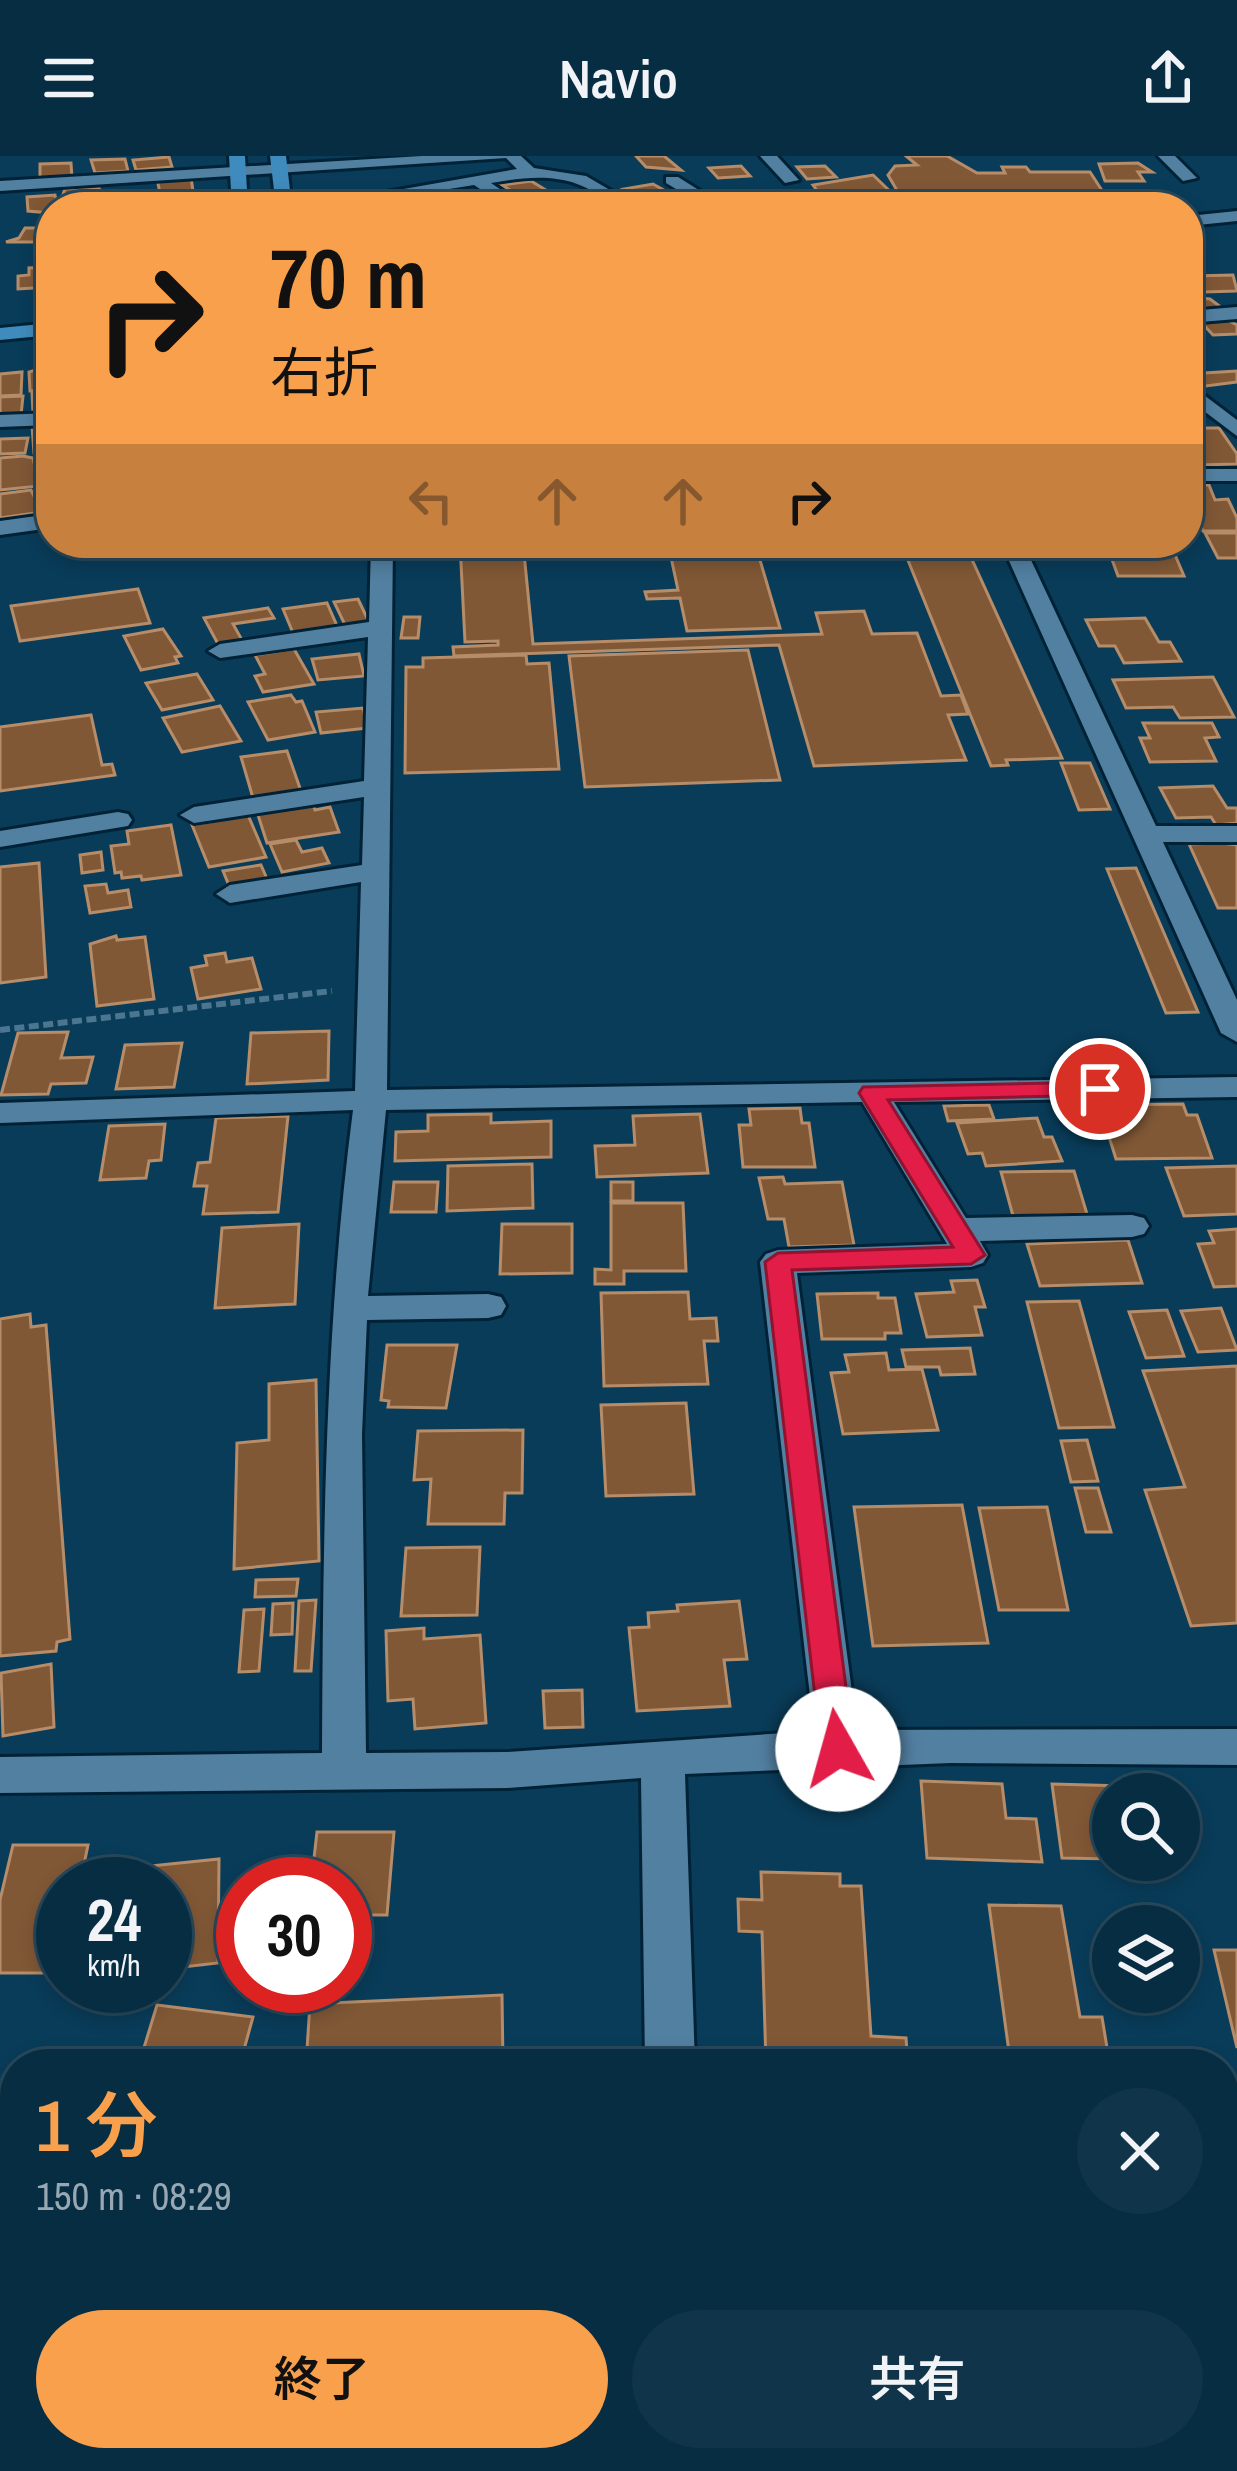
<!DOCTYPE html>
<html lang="ja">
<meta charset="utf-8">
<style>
body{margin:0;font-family:"Archivo Narrow","Noto Sans JP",sans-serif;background:#10354a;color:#f1f3f6;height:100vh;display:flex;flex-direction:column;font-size:45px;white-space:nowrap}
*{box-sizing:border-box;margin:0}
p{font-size:39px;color:#98a8b2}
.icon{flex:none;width:66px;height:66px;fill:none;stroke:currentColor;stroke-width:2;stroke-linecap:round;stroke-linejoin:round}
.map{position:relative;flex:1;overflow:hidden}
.side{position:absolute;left:0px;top:1893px;width:1239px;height:423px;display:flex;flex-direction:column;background:#072d43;border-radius:48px 48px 0 0;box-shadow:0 6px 18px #0003,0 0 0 3px #28495c}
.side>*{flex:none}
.top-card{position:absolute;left:36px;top:36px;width:1167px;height:366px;border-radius:48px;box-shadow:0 6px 18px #0003,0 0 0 3px #28495c;background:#f9a04d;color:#111;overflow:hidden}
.tools{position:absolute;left:1092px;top:1617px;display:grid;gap:24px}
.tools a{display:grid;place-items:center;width:108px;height:108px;border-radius:50%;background:#072d43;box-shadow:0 6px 18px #0003,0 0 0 3px #28495c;font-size:60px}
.speed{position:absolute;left:36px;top:1701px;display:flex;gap:24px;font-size:60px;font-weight:700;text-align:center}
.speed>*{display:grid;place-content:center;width:156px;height:156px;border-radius:50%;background:#072d43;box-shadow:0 6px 18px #0003,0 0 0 3px #28495c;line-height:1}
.speed small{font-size:30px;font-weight:400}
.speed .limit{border:18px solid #d22;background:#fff;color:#111}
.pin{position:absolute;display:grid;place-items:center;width:102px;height:102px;color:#fff;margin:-51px;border:6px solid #fff;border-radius:50%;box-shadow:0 3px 12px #0007}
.me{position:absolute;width:132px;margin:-66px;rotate:353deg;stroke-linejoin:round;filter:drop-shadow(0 0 9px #0008)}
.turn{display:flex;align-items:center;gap:42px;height:252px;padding:0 36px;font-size:54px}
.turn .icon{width:156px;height:156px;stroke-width:2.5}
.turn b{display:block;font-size:84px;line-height:102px}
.lanes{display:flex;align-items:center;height:114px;padding:0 36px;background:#0003;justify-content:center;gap:60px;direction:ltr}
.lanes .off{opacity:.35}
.round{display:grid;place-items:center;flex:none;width:126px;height:126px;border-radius:63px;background:#10354a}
.overview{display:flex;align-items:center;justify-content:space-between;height:204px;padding:0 36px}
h1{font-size:72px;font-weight:600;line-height:90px;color:#f9a04d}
.primary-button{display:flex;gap:24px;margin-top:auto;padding:24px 36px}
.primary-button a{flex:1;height:138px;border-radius:72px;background:#f9a04d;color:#111;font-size:48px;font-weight:600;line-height:138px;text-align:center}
.primary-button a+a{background:#10354a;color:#f1f3f6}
header{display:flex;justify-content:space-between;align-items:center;height:156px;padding:0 36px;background:#072d43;font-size:54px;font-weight:600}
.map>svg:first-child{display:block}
</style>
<header><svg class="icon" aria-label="menu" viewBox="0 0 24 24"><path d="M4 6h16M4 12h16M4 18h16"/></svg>Navio<svg class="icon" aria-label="share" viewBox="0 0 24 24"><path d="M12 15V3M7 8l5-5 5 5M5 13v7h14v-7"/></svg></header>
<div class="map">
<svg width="1237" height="2315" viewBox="0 0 1237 2315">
<rect width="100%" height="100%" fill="#093c59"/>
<g fill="#805836" stroke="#b78c68" stroke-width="3">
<path d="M636,0H664L681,14L646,11Z"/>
<path d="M906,0H947L977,17H1005L1002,11H1026L1030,16H1090L1103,36L902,43L888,19L895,10L917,9Z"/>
<path d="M169,1L172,11L136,14L133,4Z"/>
<path d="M125,3L128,15L95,17L91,4Z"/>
<path d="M71,7L72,22L40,24V8Z"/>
<path d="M1138,7L1152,16H1138L1144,25H1105L1099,8Z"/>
<path d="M741,10L750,20L718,22L709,12Z"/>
<path d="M825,10L836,21L807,23L797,11Z"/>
<path d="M873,19L898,43L802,47L796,37L818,36L813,29Z"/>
<path d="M191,21L193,35L160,37L157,23Z"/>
<path d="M531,25L574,51H537L502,29Z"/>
<path d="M653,28L694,51H655L624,33Z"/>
<path d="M78,32H99L102,39H128L125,44L62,41L65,33Z"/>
<path d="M55,39L57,51H51V57L28,55L27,41Z"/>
<path d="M25,72H51V75L39,86H6L19,82Z"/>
<path d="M51,111V131L18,133V120L29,119V112Z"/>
<path d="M1233,119L1237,135L1205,136L1193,120Z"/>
<path d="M1188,141L1210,143L1222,152L1191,155Z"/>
<path d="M1227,164L1237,169V178L1213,179L1200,165Z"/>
<path d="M45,211H51V234L30,235L29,216Z"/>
<path d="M1237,215V226L1198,231L1188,223V218Z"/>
<path d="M22,216L21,239L0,240V218Z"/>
<path d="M51,235V258L33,257L32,237Z"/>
<path d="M23,240L21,259L0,260V241Z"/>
<path d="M51,268V297H34L32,270Z"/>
<path d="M1188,272H1219L1237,298V308L1197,309L1188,294Z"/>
<path d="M28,282L25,297L0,298V283Z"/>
<path d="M23,300L33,302L39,330L0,334V302Z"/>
<path d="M1188,329H1209L1215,344L1228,343L1237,362V375H1203L1188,342Z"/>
<path d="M31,334L42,356L0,362V338Z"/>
<path d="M1205,377H1237V402H1218Z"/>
<path d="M460,387H523L533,488L822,478L816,457L864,455L872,478L917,477L941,540L961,539L968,558L948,559L966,604L814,610L779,489L454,500L453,491L498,489V485L465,486Z"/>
<path d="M668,387H755L780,472L687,475L680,442L647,443L645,436L678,434Z"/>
<path d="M901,387H980L985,398L970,399L1062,602L1006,604L1008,609L991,610Z"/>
<path d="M1106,387H1170L1184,420H1118Z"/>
<path d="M138,433L150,467L20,485L11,450Z"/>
<path d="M358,443L369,466L345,469L334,446Z"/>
<path d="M327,447L338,472L293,477L283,453Z"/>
<path d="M268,452L274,462L233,468L242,484L218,488L204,462Z"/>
<path d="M404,461H420L418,482H401Z"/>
<path d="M1145,462L1159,486H1170L1181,505L1124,507L1115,490H1099L1086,464Z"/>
<path d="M163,473L181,500L175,501L178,507L141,514L124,480Z"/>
<path d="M294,493L314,528L263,536L255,520L265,518L255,499Z"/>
<path d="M748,494L780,624L585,631L569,500Z"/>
<path d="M359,498L364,520L318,524L312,503Z"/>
<path d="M526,499L527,508L549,507L559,613L405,617L406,511H423V502Z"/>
<path d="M197,518L213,544L162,554L146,527Z"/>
<path d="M1213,521L1234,561L1180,562L1173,551L1126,552L1113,524Z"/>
<path d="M291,539L296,546L302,545L315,576L268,584L248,546Z"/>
<path d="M220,550L241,585L182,596L163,562Z"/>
<path d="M363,552L368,572L321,577L316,556Z"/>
<path d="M91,559L102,609L112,608L115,619L0,635V571Z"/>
<path d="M1143,567H1212L1219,581L1205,582L1216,605L1150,606L1140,582H1150Z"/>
<path d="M287,595L301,635L253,642L241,601Z"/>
<path d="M1061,607H1090L1110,653L1079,654Z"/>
<path d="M1213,630L1227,652H1237V667L1216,669L1211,661L1176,662L1160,632Z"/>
<path d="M313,648L315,654L330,651L339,676L267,687L257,656Z"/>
<path d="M248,659L266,701L209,711L192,669Z"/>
<path d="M171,669L181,719L142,724L141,720L122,722L121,716L115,717L111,690L129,688L127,675Z"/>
<path d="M296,684L302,696L322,692L329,707L282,716L270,688Z"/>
<path d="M1222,687L1237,689V752H1218L1189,688Z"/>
<path d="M101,696L103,714L82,717L80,699Z"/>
<path d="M39,707L46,821L0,827V711Z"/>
<path d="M261,709L268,725L230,732L223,715Z"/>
<path d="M1136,712L1198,856L1166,857L1107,713Z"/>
<path d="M106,728L108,737L128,734L131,751L90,757L85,730Z"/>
<path d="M116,780L117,784L145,781L154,843L97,850L90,788Z"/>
<path d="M225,797L227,806L252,802L261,833L198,843L191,812L207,809L205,800Z"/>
<path d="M329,875L328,924L247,928L251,877Z"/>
<path d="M68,876L61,902L93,901L86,927L51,928L48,938L1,939L18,877Z"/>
<path d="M182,887L174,931L116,933L125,889Z"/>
<path d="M1183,948L1187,959H1197L1212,1002L1116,1003L1099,949Z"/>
<path d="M989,949L994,963L948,965L944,950Z"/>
<path d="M800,952L802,967H809L815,1011H743L739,969H751L749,953Z"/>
<path d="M491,958V967L551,965V1001L395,1005L396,976L428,975V959Z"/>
<path d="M700,958L708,1017L597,1021L595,990L635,989L633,960Z"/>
<path d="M288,960L278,1056L203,1058L207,1030H194L198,1007L210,1006L216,962Z"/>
<path d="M1037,962L1044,981H1052L1062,1005L986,1010L982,997L968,998L957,967Z"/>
<path d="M165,968L161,1004L149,1005L146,1022L100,1024L109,970Z"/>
<path d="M532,1008L533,1052L447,1055L448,1010Z"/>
<path d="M1237,1010V1058L1184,1060L1166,1012Z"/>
<path d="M1074,1015L1087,1058L1013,1060L1001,1016Z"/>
<path d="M783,1021L785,1028L842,1026L854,1089L789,1091L784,1063H768L759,1022Z"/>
<path d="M394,1026H438L436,1056H391Z"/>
<rect x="611" y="1026" width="22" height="19"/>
<path d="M611,1047H683L686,1115H624V1128H595V1113L611,1114Z"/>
<path d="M299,1068L295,1148L215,1152L222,1072Z"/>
<path d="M502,1068H572V1117L500,1118Z"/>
<path d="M1237,1073V1130L1214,1131L1198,1088L1214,1087L1209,1075Z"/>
<path d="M1128,1084L1142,1127L1040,1130L1027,1088Z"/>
<path d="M977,1124L985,1151H975L982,1179L927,1181L916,1138L954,1136L951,1125Z"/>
<path d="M688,1136L690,1163L716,1162L718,1185H704L708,1228L604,1230L601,1137Z"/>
<path d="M878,1137V1142H895L901,1177H885V1183H822L817,1138Z"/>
<path d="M1079,1145L1114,1271L1059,1272L1027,1146Z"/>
<path d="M1221,1152L1237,1194L1198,1196L1181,1155Z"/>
<path d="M1167,1154L1184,1200L1146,1202L1129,1156Z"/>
<path d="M30,1158L31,1171L46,1169L70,1483L57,1486L56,1495L0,1500V1163Z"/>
<path d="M387,1189H457L446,1252L388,1251L389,1245L381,1244Z"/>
<path d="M970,1192L975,1218L941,1219L939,1211H906L902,1194Z"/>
<path d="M886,1197L889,1214L922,1213L938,1274L843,1278L831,1217L849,1216L845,1199Z"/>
<path d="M1237,1210V1467L1191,1470L1145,1334L1185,1331L1143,1215Z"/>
<path d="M316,1224L319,1405L234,1413L237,1287L269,1284V1228Z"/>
<path d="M686,1247L694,1338L606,1340L601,1249Z"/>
<path d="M523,1274L522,1337H505L504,1368H428L431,1323L414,1324L418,1275Z"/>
<path d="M1087,1284L1098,1325L1071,1326L1061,1285Z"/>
<path d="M1075,1332H1098L1111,1376H1086Z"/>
<path d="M962,1349L988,1487L873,1490L854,1351Z"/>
<path d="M1047,1351L1068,1454H999L979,1352Z"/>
<path d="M480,1391L477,1459L401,1460L406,1392Z"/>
<path d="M298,1423L296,1440L255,1441L256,1424Z"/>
<path d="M316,1444L311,1515H295L299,1445Z"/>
<path d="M739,1445L747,1503L724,1504L730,1550L637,1555L629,1472L649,1471L648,1457L678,1455L677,1449Z"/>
<path d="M293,1447L292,1478L271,1479L273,1448Z"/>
<path d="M264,1453L259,1515L239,1516L244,1454Z"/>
<path d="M424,1472V1483L480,1479L486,1567L415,1573L413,1543L388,1545L386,1475Z"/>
<path d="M51,1508L54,1571L3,1580L1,1517Z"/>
<path d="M582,1534L583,1571L545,1572L543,1535Z"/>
<path d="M921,1625L1002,1628L1006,1662L1036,1663L1042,1706L927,1702Z"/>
<path d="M1052,1628L1125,1630L1126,1638H1113V1703L1062,1702Z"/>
<path d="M317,1676H394L387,1759H345V1728H311Z"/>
<path d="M13,1689H88L80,1728H63L62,1817H0V1744Z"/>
<path d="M219,1703L218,1807L165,1813V1728H110L111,1714Z"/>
<path d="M761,1716L840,1718V1730H861L871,1880L906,1882L908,1908H766L762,1776L739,1775L738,1743L762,1744Z"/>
<path d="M989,1749L1061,1750L1080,1861H1102L1109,1904L1024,1908L1023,1897L1009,1896Z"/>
<path d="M1214,1794H1237V1892Z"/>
<path d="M502,1839L503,1908H306L310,1848Z"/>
<path d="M157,1849L253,1861L240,1908H139Z"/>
<rect x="392" y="2301" width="176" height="14"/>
</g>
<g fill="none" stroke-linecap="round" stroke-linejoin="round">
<defs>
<g id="minor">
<path d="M422,0H521L534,12L586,20L639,51C613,51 601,37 577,28C550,18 519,22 491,27L526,51H507L474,29L387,43L396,51H377L364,40L517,13L506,2L0,35V25Z"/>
<path d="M760,0H777L799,24L785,27Z"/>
<path d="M1158,0H1175L1197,22L1183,25Z"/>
<path d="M666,21H678L726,51H706L666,27Z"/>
<path d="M1237,55V65L1188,70V60Z"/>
<path d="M1237,151V163L1188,167V155Z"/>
<path d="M1188,227L1237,264V280L1188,243Z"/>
<path d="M51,257V269L0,271V259Z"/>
<rect x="1188" y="313" width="49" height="12"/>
<path d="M51,358V372L0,379V365Z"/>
<path d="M371,387H393L387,934L1237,921V941L894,946L966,1062L1132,1059L1144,1062L1149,1070L1144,1078L1132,1081L980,1085L988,1099L983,1107L971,1111L797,1117L857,1574L1237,1573V1609L950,1607L685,1618L695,1908H645L641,1622L507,1632L0,1637V1601L322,1597C323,1381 325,1169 353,954L0,967V947L355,935L361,726L230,747L216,738L230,729L362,709L364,641L194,667L180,659L194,651L364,625L368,481L220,502L208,495L220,488L369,466ZM862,946L947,1088L778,1094L766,1098L760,1106L814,1575L507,1596L366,1597L362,1278L367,1164L488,1162L501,1159L506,1150L501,1141L488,1138L368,1140L386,954Z"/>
<path d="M1001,387H1023L1156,670H1237V686H1163L1237,844V886L1221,877Z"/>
<path d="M118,656L128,658L132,664L128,670L0,691V675Z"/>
<path d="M15,1971V2019L0,2021V1973Z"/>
<rect x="1224" y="1973" width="13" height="48"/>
<path d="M1224,2136L1237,2142V2241L1224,2236Z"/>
<path d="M19,2301H75L74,2315H18Z"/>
<rect x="649" y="2301" width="56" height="14"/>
</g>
<g id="major">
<path d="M229,0H245L248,51H232Z"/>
<path d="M270,0H286L292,51H276Z"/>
<path d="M51,167V179L0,184V172Z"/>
</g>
</defs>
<use href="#minor" stroke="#002237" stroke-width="6"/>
<use href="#major" stroke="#002237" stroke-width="6"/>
<path stroke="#4c768f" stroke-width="6" stroke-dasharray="10 4.5" stroke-linecap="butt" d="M0,874L332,835"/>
<use href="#minor" fill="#5280a1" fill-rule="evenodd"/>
<use href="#major" fill="#3f8bbd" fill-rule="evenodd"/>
</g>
<path fill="#e11d48" stroke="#92132f" stroke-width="3" d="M1100,926L1109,928V939L888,944L985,1099L971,1108L792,1114L854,1593L850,1602L838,1606L826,1602L821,1593L765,1106L778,1097L953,1091L859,937L863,931Z"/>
</svg>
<div class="tools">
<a><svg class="icon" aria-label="search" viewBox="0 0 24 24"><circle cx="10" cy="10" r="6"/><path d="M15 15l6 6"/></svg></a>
<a><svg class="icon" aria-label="layers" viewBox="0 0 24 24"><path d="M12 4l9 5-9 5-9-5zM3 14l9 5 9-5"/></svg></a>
</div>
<div class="speed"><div>24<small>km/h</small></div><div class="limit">30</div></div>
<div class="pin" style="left:1100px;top:933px;background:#d93025"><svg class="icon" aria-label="arrive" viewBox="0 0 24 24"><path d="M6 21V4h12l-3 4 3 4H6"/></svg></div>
<svg class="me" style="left:838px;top:1593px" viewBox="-20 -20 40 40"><circle r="19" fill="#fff"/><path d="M0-13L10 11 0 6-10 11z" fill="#e11d48"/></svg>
<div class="top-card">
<div class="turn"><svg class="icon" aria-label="right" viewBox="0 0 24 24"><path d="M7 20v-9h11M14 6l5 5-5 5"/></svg><div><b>70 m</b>右折</div></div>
<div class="lanes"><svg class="icon off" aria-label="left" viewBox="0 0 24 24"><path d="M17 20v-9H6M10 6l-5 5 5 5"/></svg><svg class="icon off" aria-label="ahead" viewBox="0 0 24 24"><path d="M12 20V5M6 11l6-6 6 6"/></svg><svg class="icon off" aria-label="ahead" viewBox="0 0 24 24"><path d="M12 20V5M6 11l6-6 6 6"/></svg><svg class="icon" aria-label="right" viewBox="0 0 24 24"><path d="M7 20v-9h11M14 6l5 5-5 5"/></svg></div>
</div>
<section class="side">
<div class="overview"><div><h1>1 分</h1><p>150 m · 08:29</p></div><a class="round"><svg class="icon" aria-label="close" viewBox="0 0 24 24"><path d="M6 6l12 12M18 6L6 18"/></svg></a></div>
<div class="primary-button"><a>終了</a><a>共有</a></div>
</section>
</div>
